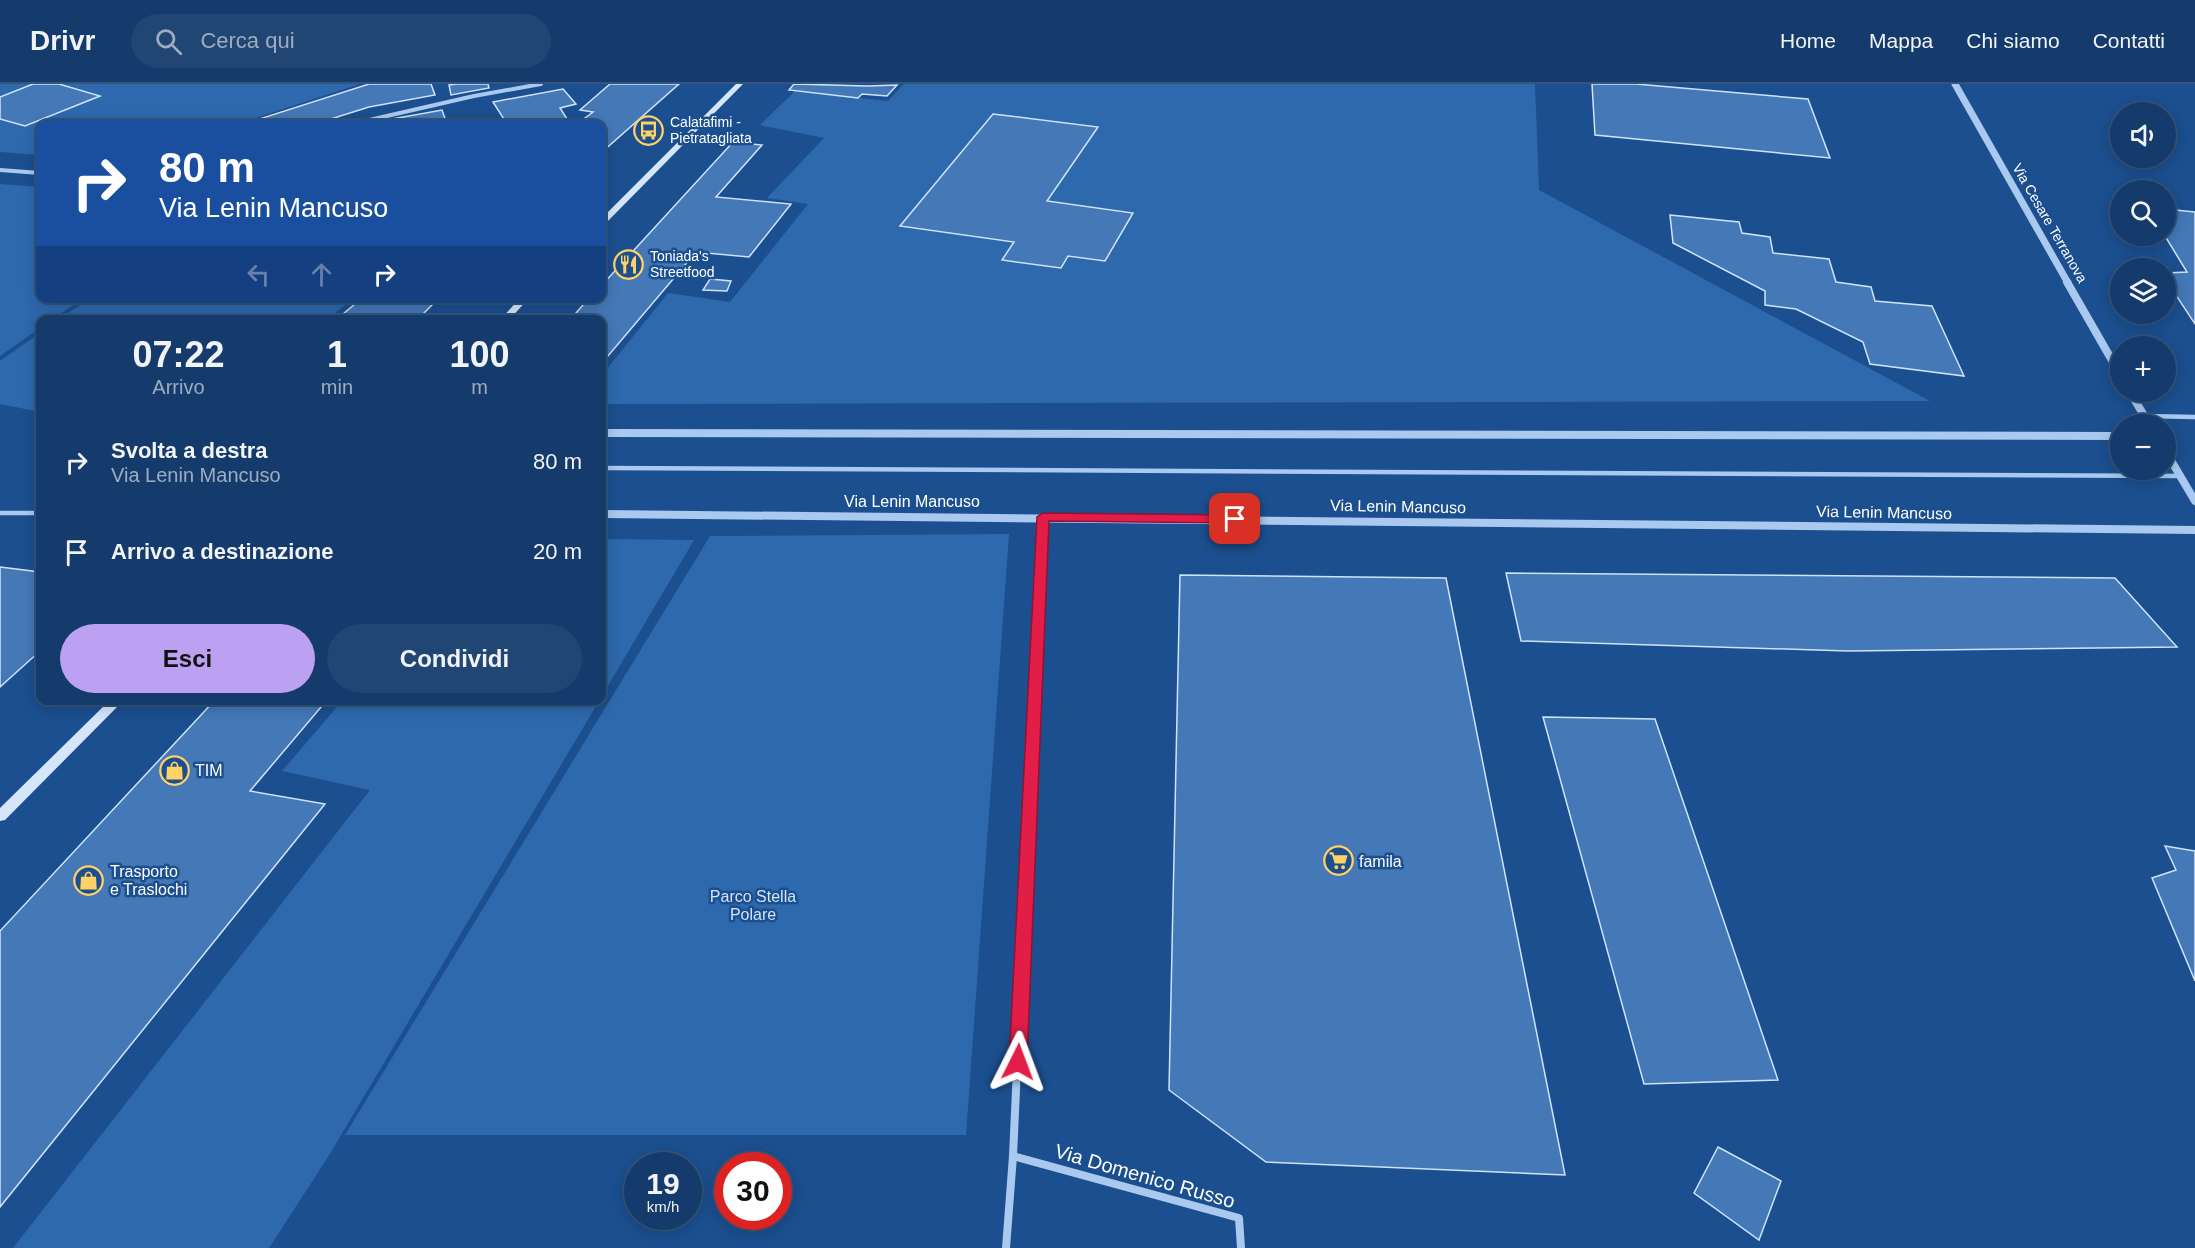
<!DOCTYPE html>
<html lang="it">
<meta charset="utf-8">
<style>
body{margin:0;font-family:Helvetica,sans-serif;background:#214673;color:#f1f3f6;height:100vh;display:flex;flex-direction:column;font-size:22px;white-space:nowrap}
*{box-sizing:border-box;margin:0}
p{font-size:20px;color:#9dadc1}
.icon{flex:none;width:33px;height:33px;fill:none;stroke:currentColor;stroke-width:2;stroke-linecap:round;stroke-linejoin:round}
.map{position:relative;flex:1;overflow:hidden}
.panel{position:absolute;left:36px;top:231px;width:570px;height:390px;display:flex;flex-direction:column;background:#143b6b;border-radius:12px;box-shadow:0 3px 15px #0003,0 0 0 2px #33557e}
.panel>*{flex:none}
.banner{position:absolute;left:36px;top:36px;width:570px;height:183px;border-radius:12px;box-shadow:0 3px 15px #0003,0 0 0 2px #33557e;background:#1a4fa0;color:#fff;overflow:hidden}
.tools{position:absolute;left:2110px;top:18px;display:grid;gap:12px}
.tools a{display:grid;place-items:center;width:66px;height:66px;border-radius:50%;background:#143b6b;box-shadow:0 3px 15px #0003,0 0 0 2px #33557e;font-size:30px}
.speed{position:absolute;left:624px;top:1068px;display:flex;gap:12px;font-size:30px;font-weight:700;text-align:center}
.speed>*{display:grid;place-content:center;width:78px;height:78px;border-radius:50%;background:#143b6b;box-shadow:0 3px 15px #0003,0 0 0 2px #33557e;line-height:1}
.speed small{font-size:15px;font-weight:400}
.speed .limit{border:9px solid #d22;background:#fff;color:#111}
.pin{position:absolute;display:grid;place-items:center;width:51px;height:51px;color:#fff;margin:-26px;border-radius:12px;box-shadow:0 3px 9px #0006}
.me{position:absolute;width:66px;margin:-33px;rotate:3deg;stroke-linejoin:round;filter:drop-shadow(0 0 4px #0008)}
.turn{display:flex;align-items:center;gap:21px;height:126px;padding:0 24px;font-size:27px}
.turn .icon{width:78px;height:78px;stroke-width:2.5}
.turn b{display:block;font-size:42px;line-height:51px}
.lanes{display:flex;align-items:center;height:57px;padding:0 24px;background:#0003;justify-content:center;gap:30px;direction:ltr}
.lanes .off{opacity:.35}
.eta{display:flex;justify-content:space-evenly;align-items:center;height:102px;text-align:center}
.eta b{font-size:36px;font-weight:700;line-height:42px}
.action{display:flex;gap:12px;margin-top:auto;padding:12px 24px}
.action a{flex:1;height:69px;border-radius:36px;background:#bca0f2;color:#111;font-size:24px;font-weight:700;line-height:69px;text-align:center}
.action a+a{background:#214673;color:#f1f3f6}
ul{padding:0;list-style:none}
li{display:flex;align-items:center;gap:18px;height:90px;padding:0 24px}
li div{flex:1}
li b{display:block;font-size:22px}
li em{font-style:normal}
header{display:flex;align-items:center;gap:36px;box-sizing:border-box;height:84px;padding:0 30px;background:#143b6b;border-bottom:2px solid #33557e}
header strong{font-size:28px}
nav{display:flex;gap:33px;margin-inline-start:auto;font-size:21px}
.search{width:420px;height:54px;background:#214673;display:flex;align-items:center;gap:15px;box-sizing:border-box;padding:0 21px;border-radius:33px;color:#9dadc1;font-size:22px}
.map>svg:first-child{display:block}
</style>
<header>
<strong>Drivr</strong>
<div class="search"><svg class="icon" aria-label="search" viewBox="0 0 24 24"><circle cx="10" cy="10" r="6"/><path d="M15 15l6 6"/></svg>Cerca qui</div>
<nav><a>Home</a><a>Mappa</a><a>Chi siamo</a><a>Contatti</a></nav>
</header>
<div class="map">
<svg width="2195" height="1164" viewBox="0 0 2195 1164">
<rect width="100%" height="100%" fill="#1b4f8f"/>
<g fill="#2e69ad">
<path d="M0,0H360L237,40H40V71L0,68Z"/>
<path d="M904,0H1535L1539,106L1930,317L602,320V291L668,209L730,218L808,120L767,114L824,54L760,41L795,7L888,17Z"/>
<path d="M0,100L40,103V214L83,215L52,235L40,236V244L0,272Z"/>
<path d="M89,215V214L353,215L327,235H59Z"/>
<path d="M40,249V328L0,320V277Z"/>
<path d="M1009,450L966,1051H345L710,452Z"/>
<path d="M602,455L694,456L602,612Z"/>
<path d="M342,617H599L328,1073L269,1164H13L370,706L282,687Z"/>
</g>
<g fill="#4478b7" stroke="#cfe3fa" stroke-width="1.5">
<path d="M33,0H59L100,12L25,42L0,35V13Z"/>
<path d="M369,0H431L435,11L369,23L315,40H244Z"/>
<path d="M456,0H488L489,4L451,11L449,1Z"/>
<path d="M610,0H679L602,68V40H577L593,28L580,26Z"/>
<path d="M794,0L867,2L897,1L887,12L862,10L858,14L789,6Z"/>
<path d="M1592,0H1636L1808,15L1830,74L1595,51Z"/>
<path d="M563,5L576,20L560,24L567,35L542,40H507L493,18Z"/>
<path d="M442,26L447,40H370V39Z"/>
<path d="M993,30L1098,43L1047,117L1133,129L1105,177L1068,172L1061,184L1002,176L1014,158L900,142Z"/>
<path d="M733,58L762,61L716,113L791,120L749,173L696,168L602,279V236H570L589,214H602V201Z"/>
<path d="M2166,125L2195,128V240L2166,196V189L2187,188L2165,152Z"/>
<path d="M1670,131L1739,138L1742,149L1770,153L1773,169L1829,175L1836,198L1871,203L1875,217L1932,222L1964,292L1870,280L1863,258L1796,225L1765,221V207L1673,159Z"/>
<path d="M710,195L731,197L727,207L703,206Z"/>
<path d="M362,214H439L417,236H336Z"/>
<path d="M0,483L40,488V567L0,603Z"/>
<path d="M1506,489L2115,494L2177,563L1848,567L1521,557Z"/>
<path d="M1180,491L1446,494L1565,1091L1266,1078L1169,1006Z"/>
<path d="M215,616H327L250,707L325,720L0,1123V847Z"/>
<path d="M1543,633L1655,635L1778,996L1644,1000Z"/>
<path d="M2165,762L2195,767V897L2152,794L2176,786Z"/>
<path d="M1718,1063L1781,1097L1759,1156L1694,1109Z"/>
</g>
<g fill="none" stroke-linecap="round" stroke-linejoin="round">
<g stroke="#a9c9ee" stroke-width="4">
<path d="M352,40L474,12L541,0"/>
<path d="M0,86L40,89"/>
</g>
<g stroke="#a9c9ee" stroke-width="4.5">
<path d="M2144,332L2195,333"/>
<path d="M602,384L2180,392"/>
<path d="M0,429H40"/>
<path d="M1042,450L1043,433"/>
</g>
<path stroke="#a9c9ee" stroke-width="6" d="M1027,766L1042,448"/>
<g stroke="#a9c9ee" stroke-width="8">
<path d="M1013,1072L1239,1134L1241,1164"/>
<path d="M1006,1164L1013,1072L1027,764"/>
</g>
<path stroke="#a9c9ee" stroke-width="7" d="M1955,0L2068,199"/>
<g stroke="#a9c9ee" stroke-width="8">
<path d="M2067,198L2121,292"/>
<path d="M2130,308L2149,340"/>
<path d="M602,349L2121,352"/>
<path d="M2166,368L2195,417"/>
<path d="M602,430L2195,446"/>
</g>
<g fill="#d6e6fa" fill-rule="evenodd">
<path d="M736,0H743L605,140H602V134Z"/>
<path d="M520,214H529L509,236H500Z"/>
<path d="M110,616H124L5,736L0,737V724Z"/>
</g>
</g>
<path fill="#e11d48" stroke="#92132f" stroke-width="1.5" d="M1043,429L1235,431L1241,435L1235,439L1049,437L1027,978L1024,983L1018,986L1012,983L1009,978L1037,433Z"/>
<defs>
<symbol id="bus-ring" viewBox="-11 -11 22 22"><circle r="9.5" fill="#1b4f8f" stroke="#ffd166" stroke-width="1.5"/><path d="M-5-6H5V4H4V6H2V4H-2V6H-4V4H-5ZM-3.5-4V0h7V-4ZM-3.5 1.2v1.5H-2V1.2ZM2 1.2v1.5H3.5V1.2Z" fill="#ffd166"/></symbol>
<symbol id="restaurant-ring" viewBox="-11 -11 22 22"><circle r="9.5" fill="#1b4f8f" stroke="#ffd166" stroke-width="1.5"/><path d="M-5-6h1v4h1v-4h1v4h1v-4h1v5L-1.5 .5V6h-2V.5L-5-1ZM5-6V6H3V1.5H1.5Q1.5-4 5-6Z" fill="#ffd166"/></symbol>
<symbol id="shop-ring" viewBox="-11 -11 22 22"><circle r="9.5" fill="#1b4f8f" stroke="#ffd166" stroke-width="1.5"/><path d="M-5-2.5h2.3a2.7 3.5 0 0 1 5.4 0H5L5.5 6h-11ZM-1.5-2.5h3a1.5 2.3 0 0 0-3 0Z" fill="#ffd166"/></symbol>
<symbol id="supermarket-ring" viewBox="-11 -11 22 22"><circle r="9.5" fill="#1b4f8f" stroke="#ffd166" stroke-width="1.5"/><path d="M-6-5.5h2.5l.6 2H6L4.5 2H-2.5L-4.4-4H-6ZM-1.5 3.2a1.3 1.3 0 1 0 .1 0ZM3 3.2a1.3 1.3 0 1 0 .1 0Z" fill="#ffd166"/></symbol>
</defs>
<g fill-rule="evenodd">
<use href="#bus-ring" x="632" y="30" width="33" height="33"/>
<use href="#restaurant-ring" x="612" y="164" width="33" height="33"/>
<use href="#shop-ring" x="158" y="670" width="33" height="33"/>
<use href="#supermarket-ring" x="1322" y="760" width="33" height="33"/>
<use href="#shop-ring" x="72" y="780" width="33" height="33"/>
</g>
<g text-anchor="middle" stroke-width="5" stroke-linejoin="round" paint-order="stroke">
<g font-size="14" fill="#fff" stroke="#1b4f8f" text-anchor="start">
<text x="670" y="43">Calatafimi -<tspan x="670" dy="16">Pietratagliata</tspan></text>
<text x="650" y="177">Toniada's<tspan x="650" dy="16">Streetfood</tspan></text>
</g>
<g font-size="14" fill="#fff" stroke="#1b4f8f">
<text transform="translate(2050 139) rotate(60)" y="5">Via Cesare Terranova</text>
</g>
<g font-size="16" fill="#fff" stroke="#1b4f8f">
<text x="912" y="423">Via Lenin Mancuso</text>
<text transform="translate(1398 422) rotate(1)" y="6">Via Lenin Mancuso</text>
<text transform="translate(1884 428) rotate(1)" y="6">Via Lenin Mancuso</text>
</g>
<g font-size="16" fill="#fff" stroke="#1b4f8f" text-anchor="start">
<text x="195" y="692">TIM</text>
<text x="1359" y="783">famila</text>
<text x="110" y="793">Trasporto<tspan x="110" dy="18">e Traslochi</tspan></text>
</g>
<g font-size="16" fill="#cfe3fa" stroke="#1b4f8f">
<text x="753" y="818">Parco Stella<tspan x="753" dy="18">Polare</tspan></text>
</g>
<g font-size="20" fill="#fff" stroke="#1b4f8f">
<text transform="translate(1145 1092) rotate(16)" y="7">Via Domenico Russo</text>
</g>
</g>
</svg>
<div class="tools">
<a><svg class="icon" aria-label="sound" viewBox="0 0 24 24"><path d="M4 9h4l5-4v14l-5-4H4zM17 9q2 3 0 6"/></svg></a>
<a><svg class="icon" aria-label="search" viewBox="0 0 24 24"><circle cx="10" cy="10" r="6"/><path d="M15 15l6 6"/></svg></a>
<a><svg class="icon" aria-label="layers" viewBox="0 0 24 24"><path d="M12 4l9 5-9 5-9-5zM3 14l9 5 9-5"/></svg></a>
<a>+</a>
<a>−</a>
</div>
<div class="speed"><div>19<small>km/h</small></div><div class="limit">30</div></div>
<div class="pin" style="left:1235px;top:435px;background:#d93025"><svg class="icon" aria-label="arrive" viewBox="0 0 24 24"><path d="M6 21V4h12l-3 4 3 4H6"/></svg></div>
<svg class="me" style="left:1018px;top:978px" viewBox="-20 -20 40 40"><path d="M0-17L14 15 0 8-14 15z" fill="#e11d48" stroke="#fff" stroke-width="4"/></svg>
<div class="banner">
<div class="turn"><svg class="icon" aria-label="right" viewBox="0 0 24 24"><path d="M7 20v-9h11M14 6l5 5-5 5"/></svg><div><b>80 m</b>Via Lenin Mancuso</div></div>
<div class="lanes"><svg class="icon off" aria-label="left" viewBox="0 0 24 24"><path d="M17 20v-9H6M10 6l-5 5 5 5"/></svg><svg class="icon off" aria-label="ahead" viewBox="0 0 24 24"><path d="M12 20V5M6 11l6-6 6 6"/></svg><svg class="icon" aria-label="right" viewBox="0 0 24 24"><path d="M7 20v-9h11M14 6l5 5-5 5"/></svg></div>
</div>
<section class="panel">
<div class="eta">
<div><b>07:22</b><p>Arrivo</p></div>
<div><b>1</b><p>min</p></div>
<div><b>100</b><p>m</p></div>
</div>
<ul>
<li><svg class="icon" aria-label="right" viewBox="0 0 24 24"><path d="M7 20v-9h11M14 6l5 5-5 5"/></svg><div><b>Svolta a destra</b><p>Via Lenin Mancuso</p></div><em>80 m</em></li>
<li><svg class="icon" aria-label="arrive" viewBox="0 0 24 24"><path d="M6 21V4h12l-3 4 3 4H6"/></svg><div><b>Arrivo a destinazione</b></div><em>20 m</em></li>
</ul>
<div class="action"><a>Esci</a><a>Condividi</a></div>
</section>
</div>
